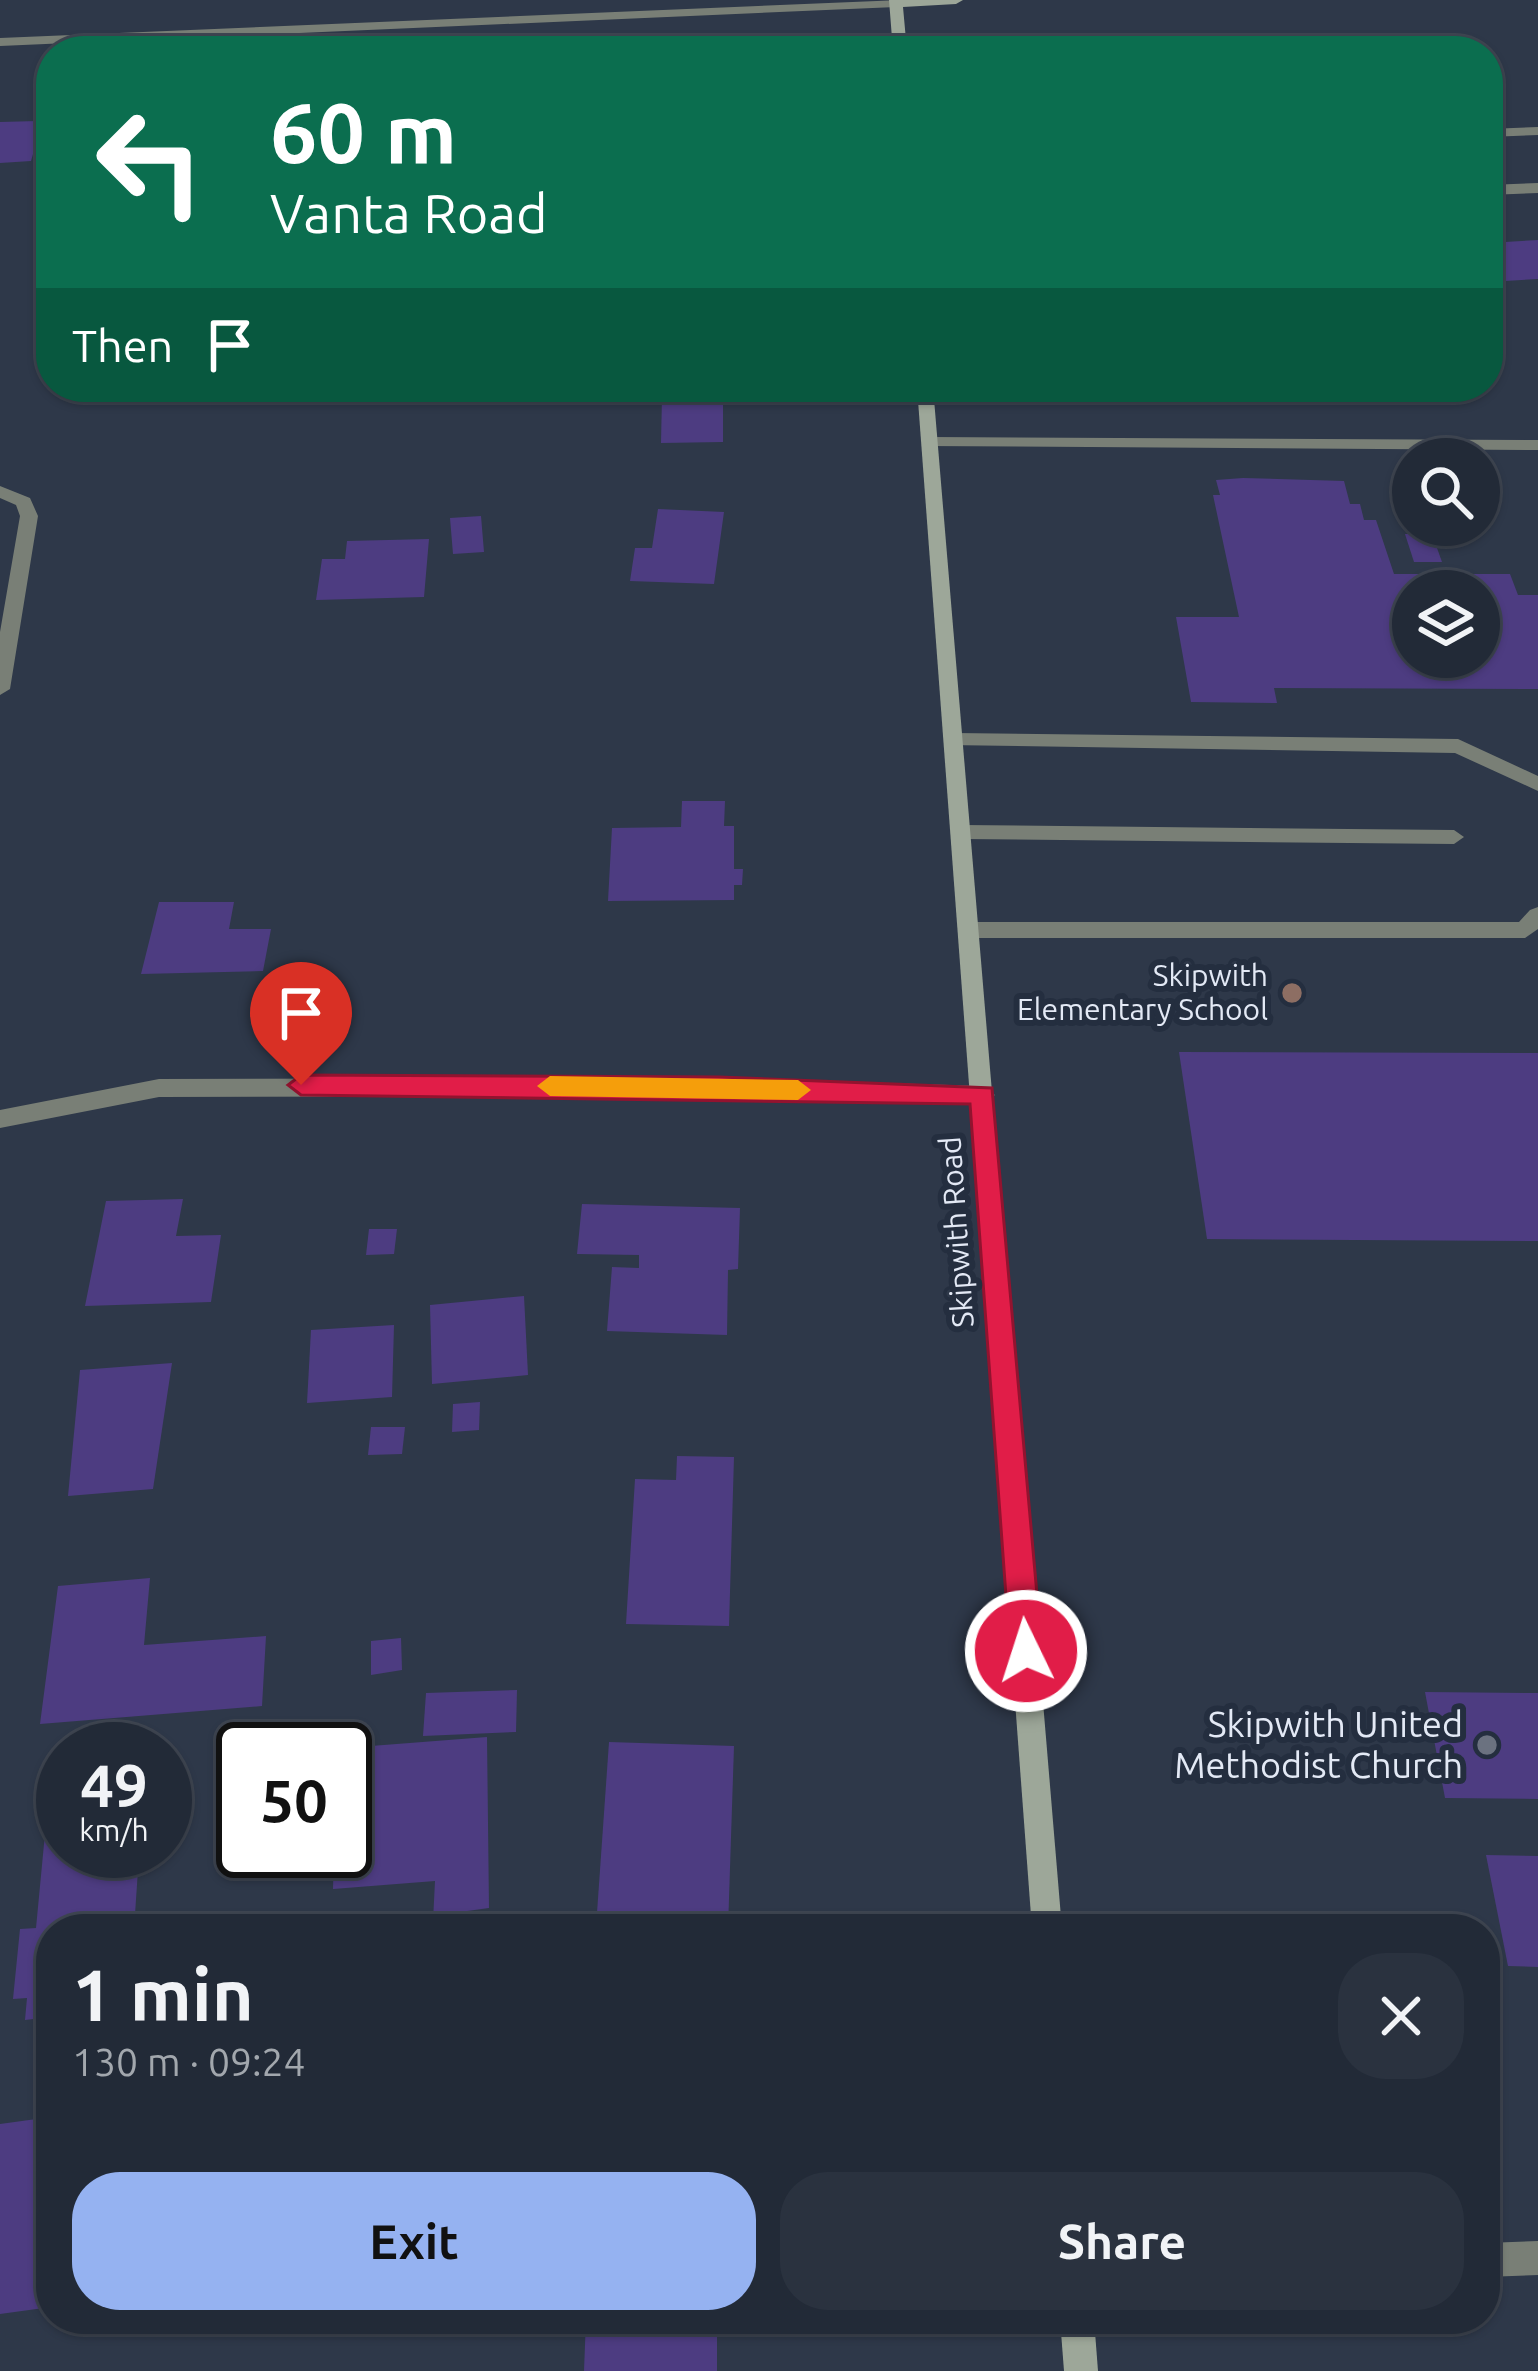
<!DOCTYPE html>
<meta charset="utf-8">
<style>
body{margin:0;font-family:Ubuntu,sans-serif;background:#2a323f;color:#f1f3f6;height:100vh;display:flex;flex-direction:column;font-size:45px;white-space:nowrap}
*{box-sizing:border-box;margin:0}
p{font-size:39px;color:#a2a7ad}
.icon{flex:none;width:66px;height:66px;fill:none;stroke:currentColor;stroke-width:2;stroke-linecap:round;stroke-linejoin:round}
.map{position:relative;flex:1;overflow:hidden}
.sheet{position:absolute;left:36px;top:1914px;width:1464px;height:420px;display:flex;flex-direction:column;background:#222a37;border-radius:48px;box-shadow:0 3px 9px #0004,0 0 0 3px #3f4652}
.sheet>*{flex:none}
.hud{position:absolute;left:36px;top:36px;width:1467px;height:366px;border-radius:48px;box-shadow:0 3px 9px #0004,0 0 0 3px #3f4652;background:#0b6e4f;color:#fff;overflow:hidden}
.controls{position:absolute;left:1392px;top:438px;display:grid;gap:24px}
.controls a{display:grid;place-items:center;width:108px;height:108px;border-radius:50%;background:#222a37;box-shadow:0 3px 9px #0004,0 0 0 3px #3f4652;font-size:60px}
.speed{position:absolute;left:36px;top:1722px;display:flex;gap:24px;font-size:60px;font-weight:700;text-align:center}
.speed>*{display:grid;place-content:center;width:156px;height:156px;border-radius:50%;background:#222a37;box-shadow:0 3px 9px #0004,0 0 0 3px #3f4652;line-height:1}
.speed small{font-size:30px;font-weight:400}
.speed .limit{border:6px solid #111;border-radius:18px;background:#fff;color:#111}
.pin{position:absolute;display:grid;place-items:center;width:102px;height:102px;color:#fff;margin:-123px -51px;border-radius:50% 50% 50% 0;rotate:-45deg;box-shadow:0 0 12px #0007}
.pin .icon{rotate:45deg}
.me{position:absolute;width:132px;margin:-66px;rotate:356deg;stroke-linejoin:round;filter:drop-shadow(0 0 9px #0008)}
.turn{display:flex;align-items:center;gap:42px;height:252px;padding:0 36px;font-size:54px}
.turn .icon{width:156px;height:156px;stroke-width:2.5}
.turn b{display:block;font-size:84px;line-height:102px}
.then{display:flex;align-items:center;height:114px;padding:0 36px;background:#0003;gap:24px;font-size:45px}
.round{display:grid;place-items:center;flex:none;width:126px;height:126px;border-radius:48px;background:#2a323f}
.summary{display:flex;align-items:center;justify-content:space-between;height:204px;padding:0 36px}
h1{font-size:72px;font-weight:700;line-height:90px}
.action{display:flex;gap:24px;margin-top:auto;padding:24px 36px}
.action a{flex:1;height:138px;border-radius:48px;background:#95b2f1;color:#111;font-size:48px;font-weight:700;line-height:138px;text-align:center}
.action a+a{background:#2a323f;color:#f1f3f6}
.map>svg:first-child{display:block}
</style>
<div class="map">
<svg width="1538" height="2371" viewBox="0 0 1538 2371">
<rect width="100%" height="100%" fill="#2e3849"/>
<g fill="#4d3c81" fill-rule="evenodd">
<path d="M1359,36L1361,40L1432,37L1441,51H1180V47L1222,45L1220,42Z"/>
<path d="M38,121L37,125H51L46,153L33,154L31,161L0,163V122Z"/>
<path d="M1538,240V279L1488,282V243Z"/>
<path d="M662,396H723V442L661,443Z"/>
<path d="M1243,478L1344,481L1350,504H1360L1364,520H1376L1394,574H1510L1518,595H1538V689L1274,688L1277,703L1191,702L1176,617H1239L1213,495H1220L1216,480ZM1413,591H1479V657H1413Z"/>
<path d="M658,509L724,512L714,584L630,581L635,548H652Z"/>
<path d="M481,516L484,552L453,554L450,518Z"/>
<path d="M1405,534H1432L1442,562H1414Z"/>
<path d="M429,539L424,597L316,600L322,559H345L347,541Z"/>
<path d="M682,801H725L724,826H734V869H743L742,885H734V900L608,901L612,828L681,827Z"/>
<path d="M159,902H234L229,929H271L263,971L141,974Z"/>
<path d="M1179,1052L1538,1053V1241L1207,1239Z"/>
<path d="M183,1199L176,1236L221,1235L211,1302L85,1306L106,1201Z"/>
<path d="M582,1204L740,1208L738,1269L728,1270L727,1335L607,1331L612,1267L639,1268V1255L577,1254Z"/>
<path d="M369,1229H397L394,1254L366,1255Z"/>
<path d="M524,1296L528,1375L432,1384L430,1305Z"/>
<path d="M394,1325L392,1397L307,1403L311,1330Z"/>
<path d="M172,1363L153,1489L68,1496L80,1370Z"/>
<path d="M480,1402L479,1430L452,1432L453,1404Z"/>
<path d="M371,1427H405L402,1454L368,1455Z"/>
<path d="M677,1456L734,1457L729,1626L626,1624L635,1479L676,1480Z"/>
<path d="M150,1578L144,1645L266,1636L262,1706L40,1724L58,1586Z"/>
<path d="M401,1638L402,1670L371,1675V1641Z"/>
<path d="M517,1690L516,1732L423,1736L426,1693Z"/>
<path d="M1425,1692L1538,1693V1799L1445,1798Z"/>
<path d="M487,1737L489,1908L460,1912L461,1919L433,1921L435,1881L333,1889L334,1851H345V1748Z"/>
<path d="M609,1742L734,1746L728,1929L596,1927Z"/>
<path d="M63,1821V1851L152,1854L139,1855L134,1929H51V2017L25,2020L27,1998L13,1999L20,1929L36,1928L46,1823Z"/>
<path d="M1486,1855L1538,1856V1967L1508,1966Z"/>
<path d="M51,2117V2307L0,2314V2124Z"/>
<path d="M586,2319H717V2371H584Z"/>
</g>
<g fill="none" stroke-linecap="round" stroke-linejoin="round">
<g fill="#797f76" fill-rule="evenodd">
<path d="M929,437L1538,440V450L923,446V438Z"/>
<path d="M954,733L1458,739L1538,776V791L1455,753L947,745L944,740Z"/>
<path d="M961,825L1454,830L1464,837L1454,844L961,839L951,832Z"/>
<path d="M1538,907V929L1525,938H969L958,930L969,922H1519L1530,910Z"/>
<path d="M1538,2241V2275L1485,2277V2243Z"/>
</g>
<g fill="#797f76" fill-rule="evenodd">
<path d="M901,0L903,3L896,7L0,46V38Z"/>
<path d="M1538,127V135L1488,137V129Z"/>
<path d="M1538,183V193L1488,195V185Z"/>
<path d="M0,486L30,498L38,516L10,689L0,695V632L20,516L16,505L0,498Z"/>
<path d="M719,1078L983,1086L995,1095L983,1104L719,1096L159,1097L0,1128V1110L159,1079Z"/>
</g>
<g fill="#9da799" fill-rule="evenodd">
<path d="M889,0H963L956,4L903,7L907,51H893Z"/>
<path d="M917,387H933L1062,1929H1032Z"/>
<path d="M1060,2319H1094L1098,2371H1064Z"/>
</g>
</g>
<path fill="#e11d48" stroke="#92132f" stroke-width="3" d="M301,1075L719,1077L992,1088L1042,1651L1037,1661L1026,1666L1014,1661L1010,1651L970,1104L301,1095L288,1085Z"/>
<path fill="#f59e0b" d="M550,1076L798,1080L811,1090L798,1100L550,1096L537,1086Z"/>
<circle fill="#8d6e63" stroke="#242e3f" stroke-width="4.5" cx="1292" cy="993" r="12"/>
<circle fill="#6b7280" stroke="#242e3f" stroke-width="4.5" cx="1487" cy="1745" r="12"/>
<g text-anchor="middle" stroke-width="12" stroke-linejoin="round" paint-order="stroke">
<g font-size="30" fill="#e3e9f5" stroke="#242e3f" text-anchor="end">
<text x="1268" y="986">Skipwith<tspan x="1268" dy="34">Elementary School</tspan></text>
</g>
<g font-size="30" fill="#e3e9f5" stroke="#242e3f">
<text transform="translate(957 1232) rotate(-94)" y="10">Skipwith Road</text>
</g>
<g font-size="36" fill="#e3e9f5" stroke="#242e3f" text-anchor="end">
<text x="1463" y="1737">Skipwith United<tspan x="1463" dy="41">Methodist Church</tspan></text>
</g>
</g>
</svg>
<div class="controls">
<a><svg class="icon" aria-label="search" viewBox="0 0 24 24"><circle cx="10" cy="10" r="6"/><path d="M15 15l6 6"/></svg></a>
<a><svg class="icon" aria-label="layers" viewBox="0 0 24 24"><path d="M12 4l9 5-9 5-9-5zM3 14l9 5 9-5"/></svg></a>
</div>
<div class="speed"><div>49<small>km/h</small></div><div class="limit">50</div></div>
<div class="pin" style="left:301px;top:1085px;background:#d93025"><svg class="icon" aria-label="arrive" viewBox="0 0 24 24"><path d="M6 21V4h12l-3 4 3 4H6"/></svg></div>
<svg class="me" style="left:1026px;top:1651px" viewBox="-20 -20 40 40"><circle r="17" fill="#e11d48" stroke="#fff" stroke-width="3"/><path d="M0-11L8 9 0 5-8 9z" fill="#fff"/></svg>
<div class="hud">
<div class="turn"><svg class="icon" aria-label="left" viewBox="0 0 24 24"><path d="M17 20v-9H6M10 6l-5 5 5 5"/></svg><div><b>60 m</b>Vanta Road</div></div>
<div class="then">Then<svg class="icon" aria-label="arrive" viewBox="0 0 24 24"><path d="M6 21V4h12l-3 4 3 4H6"/></svg></div>
</div>
<section class="sheet">
<div class="summary"><div><h1>1 min</h1><p>130 m · 09:24</p></div><a class="round"><svg class="icon" aria-label="close" viewBox="0 0 24 24"><path d="M6 6l12 12M18 6L6 18"/></svg></a></div>
<div class="action"><a>Exit</a><a>Share</a></div>
</section>
</div>
